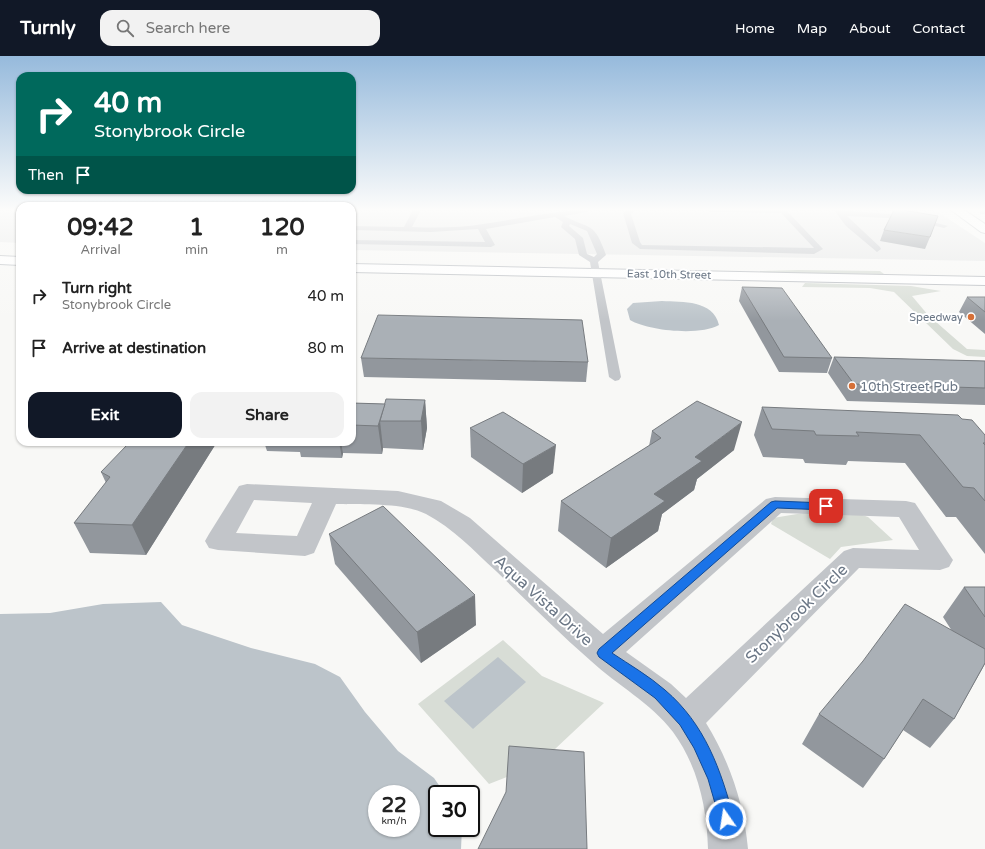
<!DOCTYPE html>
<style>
body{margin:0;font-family:"Varela Round",sans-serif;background:#f2f2f2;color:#222;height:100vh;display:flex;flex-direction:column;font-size:15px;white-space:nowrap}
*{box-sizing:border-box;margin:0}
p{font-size:13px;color:#767676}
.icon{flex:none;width:22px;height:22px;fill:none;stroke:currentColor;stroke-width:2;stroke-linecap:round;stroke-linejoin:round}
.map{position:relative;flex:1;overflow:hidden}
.sheet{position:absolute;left:16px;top:146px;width:340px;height:244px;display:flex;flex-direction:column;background:#fff;border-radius:12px;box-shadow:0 1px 3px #0004}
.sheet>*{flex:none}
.top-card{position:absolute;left:16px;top:16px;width:340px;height:122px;border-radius:12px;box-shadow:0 1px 3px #0004;background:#00695c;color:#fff;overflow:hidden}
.speed{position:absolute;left:368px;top:729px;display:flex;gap:8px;font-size:20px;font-weight:700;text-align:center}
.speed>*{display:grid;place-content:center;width:52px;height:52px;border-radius:50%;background:#fff;box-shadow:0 1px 3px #0004;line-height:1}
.speed small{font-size:10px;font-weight:400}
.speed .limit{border:2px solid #111;border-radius:6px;background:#fff;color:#111}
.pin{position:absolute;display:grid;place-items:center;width:34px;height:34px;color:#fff;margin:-17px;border-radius:8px;box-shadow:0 2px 6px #0006}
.me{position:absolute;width:44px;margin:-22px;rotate:347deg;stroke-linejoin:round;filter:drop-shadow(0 0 3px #0008)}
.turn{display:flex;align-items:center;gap:14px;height:84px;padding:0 12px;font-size:18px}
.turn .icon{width:52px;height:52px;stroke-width:2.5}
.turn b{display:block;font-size:28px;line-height:34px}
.then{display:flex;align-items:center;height:38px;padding:0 12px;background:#0003;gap:8px;font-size:15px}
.eta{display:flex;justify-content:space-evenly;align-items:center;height:68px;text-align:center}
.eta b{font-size:24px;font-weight:700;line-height:28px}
.action{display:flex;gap:8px;margin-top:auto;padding:8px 12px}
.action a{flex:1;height:46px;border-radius:12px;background:#111827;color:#fff;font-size:16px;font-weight:700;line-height:46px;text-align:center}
.action a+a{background:#f2f2f2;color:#222}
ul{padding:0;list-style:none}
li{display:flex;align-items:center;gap:12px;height:52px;padding:0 12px}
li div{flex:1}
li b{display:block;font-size:15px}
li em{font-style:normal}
header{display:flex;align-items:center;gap:24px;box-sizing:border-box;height:56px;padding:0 20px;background:#111827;color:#fff}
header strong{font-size:19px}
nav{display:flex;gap:22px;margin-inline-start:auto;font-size:14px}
.search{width:280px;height:36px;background:#f2f2f2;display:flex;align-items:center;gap:10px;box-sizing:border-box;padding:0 14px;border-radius:12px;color:#767676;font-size:15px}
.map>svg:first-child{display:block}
</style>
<header>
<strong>Turnly</strong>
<div class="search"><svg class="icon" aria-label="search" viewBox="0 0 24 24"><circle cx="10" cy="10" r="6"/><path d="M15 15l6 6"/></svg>Search here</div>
<nav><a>Home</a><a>Map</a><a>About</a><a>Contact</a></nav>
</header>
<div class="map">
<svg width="985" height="793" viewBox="0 0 985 793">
<rect width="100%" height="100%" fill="#f8f8f6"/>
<g fill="#e6e7e7">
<path d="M0,154H20V187L0,186Z"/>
<path d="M352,154H935L985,187V205L352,194Z"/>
</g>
<g fill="#d8ddd6">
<path d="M798,214L880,215L884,218L760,217V215Z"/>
<path d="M805,227L911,230L941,235L912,240L928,259L967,293L985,294V301L967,300L953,293L894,236L870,232L802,231Z"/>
<path d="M839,451L868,461L893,484L841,491L830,503L771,468L773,462Z"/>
<path d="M503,584L542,620L604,647L538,709L489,728L418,648Z"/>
</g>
<g fill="#bcc4ca" fill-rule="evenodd">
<path d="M662,245C683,246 713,244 719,269C700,280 649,275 630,264L627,253L633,247Z"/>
<path d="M161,546L182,569L251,592L315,608L340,621L365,656L398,695L434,722L445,738H437V772H462L461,793H0V558L50,557L103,548ZM377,738H411V772H377Z"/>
<path d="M498,601L526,626L473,673L444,645Z"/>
</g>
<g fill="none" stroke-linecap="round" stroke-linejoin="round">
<defs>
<g id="secondary">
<path d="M951,154H964L985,168V177L981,176Z"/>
<path d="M0,200L20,201V209L0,208Z"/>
<path d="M352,208L985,221V229L352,216Z"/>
</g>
</defs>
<use href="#secondary" stroke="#b5b9be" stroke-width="2"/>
<g fill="#c2c5c9" fill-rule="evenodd">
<path d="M413,154H421L412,171C435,172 460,172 483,168C519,163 555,154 591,154L587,156L564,160C591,174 594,165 606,199L598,206L621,321L619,324L615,325L609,321L590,206L579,199L575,183L561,171L563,166L555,161L486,173L495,189L491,191L352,188V184L485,186L478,173L431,176L352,174V170L404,171ZM570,168L587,175L597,198L594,201L587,198L583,182L569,170Z"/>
<path d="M627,154H636L631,158L640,186L642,189L814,192L781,157L711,156L707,154H786L823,193L814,198L640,193L632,187L623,157Z"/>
<path d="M834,154L906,159L948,170L944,172L906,163L847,160L880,191L881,193L877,196L846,170Z"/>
<rect x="980" y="154" width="5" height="4"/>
</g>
<path fill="#c2c5c9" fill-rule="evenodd" d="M247,428L398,435L441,445L470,462L603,578L766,443L775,441L906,445L915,447L953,504L949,511L940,514L859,512L706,667C730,706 744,748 748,793H708C707,752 698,710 673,676C650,646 618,630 591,605C558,576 527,545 496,515C474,495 453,472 426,458C402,446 362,449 336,448L314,497L305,500L218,494L209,492L205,485L209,478L239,430ZM254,444L312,447L297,480L236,477ZM781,457L899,461L919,494L853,492L844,495L686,642L671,628L626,596Z"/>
<use href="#secondary" fill="#fff" fill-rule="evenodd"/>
</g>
<g fill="#92979d">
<path d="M884,174L930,181L925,193L880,185Z"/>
<path d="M742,231L832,302L827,317L779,316L739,245Z"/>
<path d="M967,241H985V278L959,256Z"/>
<path d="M834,301L985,305V349L847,345L828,317Z"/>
<path d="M361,302L588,306L586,326L364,321Z"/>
<path d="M425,344L427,372L423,394L383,392L382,398L343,397L342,402L301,401L300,396L267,395L264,386H352V347L385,348Z"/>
<path d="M762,351L962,363L985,379V498L956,461H946L905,407L848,405L846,409L805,407L803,403L763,401L754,379Z"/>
<path d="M470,372L553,417L522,437L471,401Z"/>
<path d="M652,375L734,394L697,423L694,434L662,458L658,475L606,512L558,475L561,445L649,390Z"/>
<path d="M133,386H217L146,499L90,497L74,467L106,427L101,416Z"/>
<path d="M329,478L476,569L421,607L335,508Z"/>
<path d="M964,531H985V608L954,663L930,692L903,674L884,703L863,732L802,688L819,658L952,575L943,561Z"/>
</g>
<g fill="#777b7f">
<path d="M425,344L427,372L423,394L421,365Z"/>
<path d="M380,365L383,392L382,398L378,370Z"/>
<path d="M742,366L734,394L697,423L694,434L662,458L658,475L606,512L611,482L654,438L695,401Z"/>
<path d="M189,386H217L146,499L132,469Z"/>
<path d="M339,386H341L343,397L342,402Z"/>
<path d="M556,389L553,417L522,437L523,408Z"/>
<path d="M475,539L476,569L421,607L417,576Z"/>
</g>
<g fill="#aab0b6" stroke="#777b7f">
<path d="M894,154H903L938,160L930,181L884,174Z"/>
<path d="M742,231L782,232L832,302L784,301Z"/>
<path d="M967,241H985V256Z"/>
<path d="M378,259L582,264L588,306L361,302Z"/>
<path d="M834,301L985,305V332L854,328Z"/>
<path d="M386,343L425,344L421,365H380Z"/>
<path d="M697,345L742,366L695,401L702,405L654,438L665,445L611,482L561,445L661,382L652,375Z"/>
<path d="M352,347L385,348L378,370L352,369Z"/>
<path d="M762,351L958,359L962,363L972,364L985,379V387H983L985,389V445L974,432L963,431L920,379L856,376L859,380L816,379L814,375L772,373Z"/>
<path d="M503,356L556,389L523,408L470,372Z"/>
<path d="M133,386H189L132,469L74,467L110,421L101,416L127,389Z"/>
<path d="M383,450L475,539L417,576L329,478Z"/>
<path d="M964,531H985V561Z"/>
<path d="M905,548L985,593V607L954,663L923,643L884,703L819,658L863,605Z"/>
<path d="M509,690L584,696L587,793H478L506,736Z"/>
</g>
<linearGradient id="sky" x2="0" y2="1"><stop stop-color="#96badc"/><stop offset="0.58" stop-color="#fcfcfb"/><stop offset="1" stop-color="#fcfcfb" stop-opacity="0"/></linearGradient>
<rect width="985" height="265" fill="url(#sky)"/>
<path fill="#1a73e8" stroke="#114b97" d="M775,445L826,447L831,450L826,454L777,452L612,597C630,609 649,620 665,634C705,668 721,714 734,763L732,768L726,771L721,768L708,723L694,692L680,669L655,642L599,601L597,597L599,593L771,446Z"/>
<g fill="#d67038" stroke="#fff" stroke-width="1.5">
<circle cx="971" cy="261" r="4"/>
<circle cx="852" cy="330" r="4"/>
</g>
<g text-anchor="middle" stroke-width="4" stroke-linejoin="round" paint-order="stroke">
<g font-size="11" fill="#6a7685" stroke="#fff">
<text transform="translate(669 218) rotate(1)" y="4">East 10th Street</text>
</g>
<g font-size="11" fill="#6a7685" stroke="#fff" text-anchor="end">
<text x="963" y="265">Speedway</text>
</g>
<g font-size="13" fill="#6a7685" stroke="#fff" text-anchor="start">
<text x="860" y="335">10th Street Pub</text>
</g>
<g font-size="16" fill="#6a7685" stroke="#fff">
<text transform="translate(544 544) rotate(42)" y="6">Aqua Vista Drive</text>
<text transform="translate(796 557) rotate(-44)" y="6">Stonybrook Circle</text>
</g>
</g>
</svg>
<div class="speed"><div>22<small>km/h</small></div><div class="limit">30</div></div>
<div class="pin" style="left:826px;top:450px;background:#d93025"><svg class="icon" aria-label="arrive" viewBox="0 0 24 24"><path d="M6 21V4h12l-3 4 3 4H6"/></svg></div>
<svg class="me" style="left:726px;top:763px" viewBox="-20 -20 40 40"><circle r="17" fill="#1a73e8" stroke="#fff" stroke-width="3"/><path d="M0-11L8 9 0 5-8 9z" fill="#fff"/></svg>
<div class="top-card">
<div class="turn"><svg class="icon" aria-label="right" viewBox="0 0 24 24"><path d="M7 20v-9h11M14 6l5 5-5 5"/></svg><div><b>40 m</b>Stonybrook Circle</div></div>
<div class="then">Then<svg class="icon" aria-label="arrive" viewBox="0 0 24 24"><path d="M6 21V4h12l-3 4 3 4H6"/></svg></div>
</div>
<section class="sheet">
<div class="eta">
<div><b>09:42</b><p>Arrival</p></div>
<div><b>1</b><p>min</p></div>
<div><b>120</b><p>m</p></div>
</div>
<ul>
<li><svg class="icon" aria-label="right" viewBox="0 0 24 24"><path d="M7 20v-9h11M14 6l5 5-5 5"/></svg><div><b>Turn right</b><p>Stonybrook Circle</p></div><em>40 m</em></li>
<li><svg class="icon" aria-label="arrive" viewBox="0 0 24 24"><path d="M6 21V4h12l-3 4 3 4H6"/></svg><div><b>Arrive at destination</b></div><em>80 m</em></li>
</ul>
<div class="action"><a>Exit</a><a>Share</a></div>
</section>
</div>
